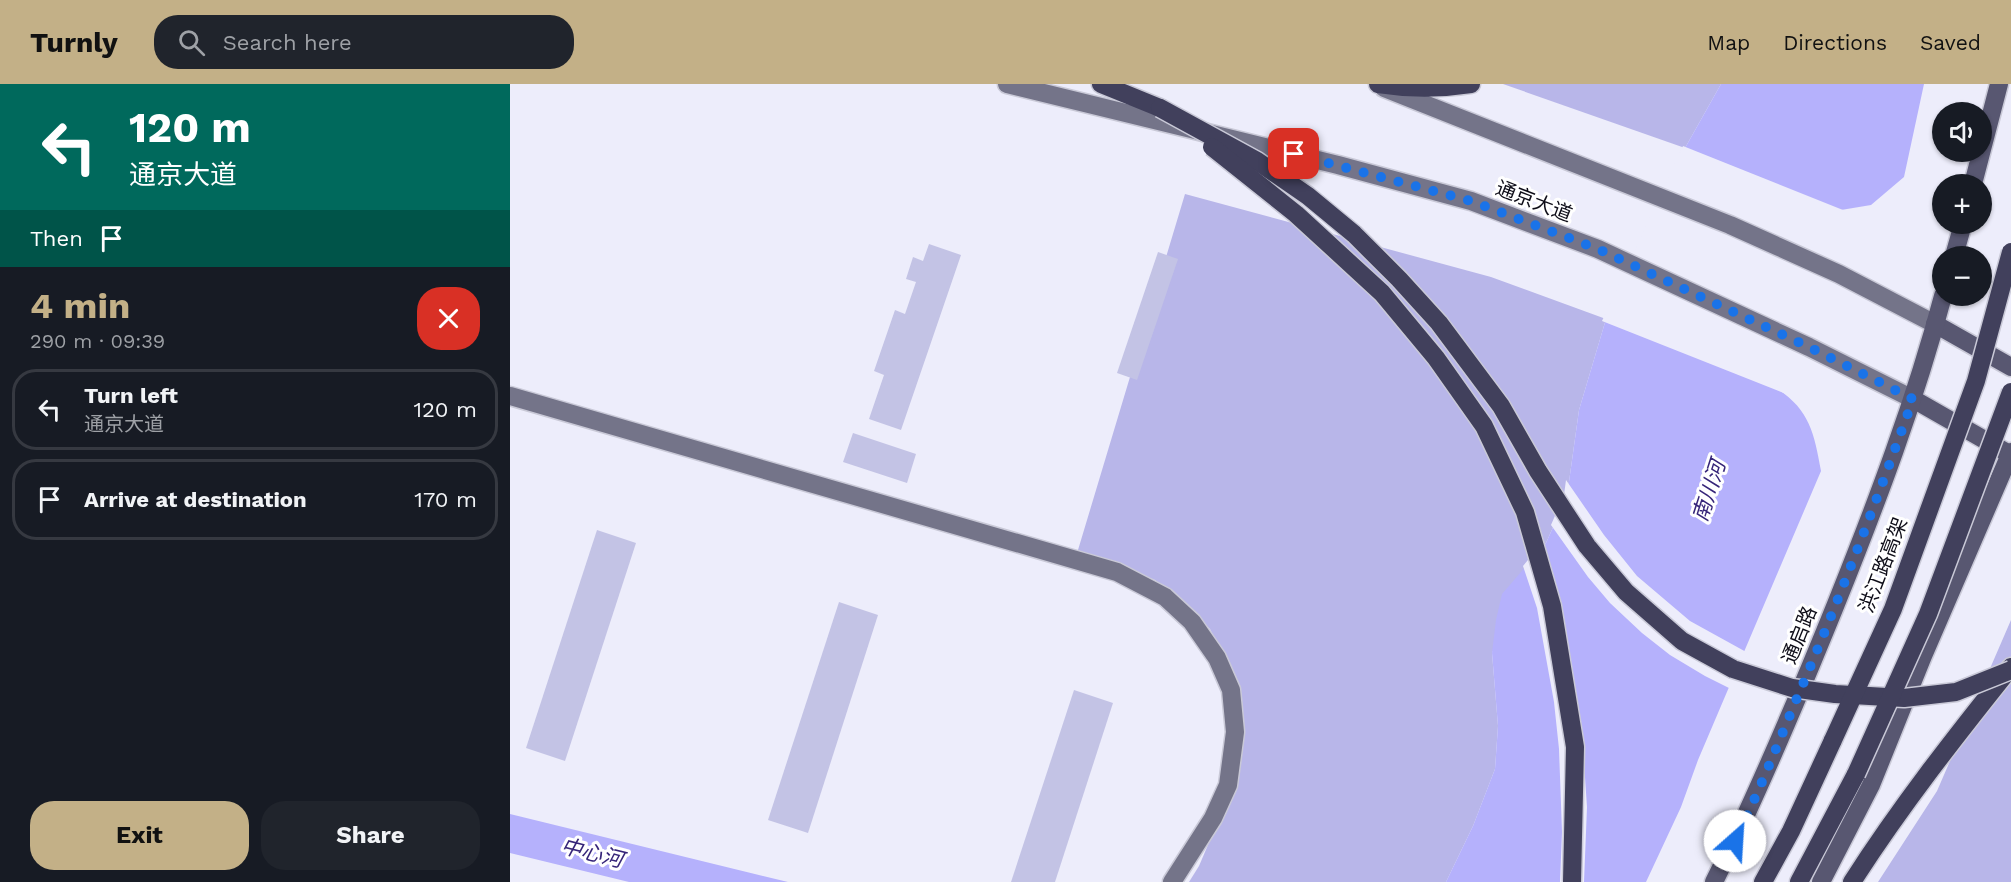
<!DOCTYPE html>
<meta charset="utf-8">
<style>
body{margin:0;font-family:"Work Sans","Noto Sans SC",sans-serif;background:#20242c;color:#f1f3f6;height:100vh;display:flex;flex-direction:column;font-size:22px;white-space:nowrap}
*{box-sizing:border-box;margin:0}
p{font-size:20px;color:#9ea1a6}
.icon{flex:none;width:33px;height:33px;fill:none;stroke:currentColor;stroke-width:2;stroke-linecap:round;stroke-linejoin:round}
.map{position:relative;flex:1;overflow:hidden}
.drawer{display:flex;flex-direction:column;background:#171b24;width:510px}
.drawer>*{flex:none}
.guide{background:#00695c;color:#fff;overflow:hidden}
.tools{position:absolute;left:1422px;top:18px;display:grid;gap:12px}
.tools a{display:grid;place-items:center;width:60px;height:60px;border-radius:50%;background:#171b24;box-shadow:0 2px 4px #0004;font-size:30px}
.pin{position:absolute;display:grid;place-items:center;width:51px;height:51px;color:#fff;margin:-26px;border-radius:12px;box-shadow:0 3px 9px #0006}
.me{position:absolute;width:66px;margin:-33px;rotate:26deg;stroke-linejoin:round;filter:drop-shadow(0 0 4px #0008)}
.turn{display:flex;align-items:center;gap:21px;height:126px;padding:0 30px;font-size:27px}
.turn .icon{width:78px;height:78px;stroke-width:2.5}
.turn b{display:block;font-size:42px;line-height:51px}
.then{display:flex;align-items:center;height:57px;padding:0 30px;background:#0003;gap:12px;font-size:22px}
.round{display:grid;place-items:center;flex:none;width:63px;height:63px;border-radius:24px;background:#20242c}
.overview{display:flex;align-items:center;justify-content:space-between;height:102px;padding:0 30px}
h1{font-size:36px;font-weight:700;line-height:45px;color:#c3b087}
.primary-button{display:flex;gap:12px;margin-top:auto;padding:12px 30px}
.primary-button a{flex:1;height:69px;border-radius:24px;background:#c3b087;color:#111;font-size:24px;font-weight:700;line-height:69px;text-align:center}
.primary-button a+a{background:#20242c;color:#f1f3f6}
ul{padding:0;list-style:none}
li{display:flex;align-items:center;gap:18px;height:81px;margin:0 12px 9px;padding:0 18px;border:3px solid #363941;border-radius:24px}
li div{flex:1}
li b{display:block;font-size:22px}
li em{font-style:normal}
header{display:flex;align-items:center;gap:36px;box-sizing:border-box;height:84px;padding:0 30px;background:#c3b087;color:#111}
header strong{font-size:28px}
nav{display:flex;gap:33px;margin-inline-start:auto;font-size:21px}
.search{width:420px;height:54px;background:#20242c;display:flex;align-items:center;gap:15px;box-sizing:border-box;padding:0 21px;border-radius:24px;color:#9ea1a6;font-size:22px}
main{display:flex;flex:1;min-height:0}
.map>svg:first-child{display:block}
</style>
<header>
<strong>Turnly</strong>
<div class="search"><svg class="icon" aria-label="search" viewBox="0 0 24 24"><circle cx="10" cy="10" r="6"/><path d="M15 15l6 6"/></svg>Search here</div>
<nav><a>Map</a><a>Directions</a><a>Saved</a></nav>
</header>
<main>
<section class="drawer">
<div class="guide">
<div class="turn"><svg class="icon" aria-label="left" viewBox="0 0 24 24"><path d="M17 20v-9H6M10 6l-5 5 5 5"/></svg><div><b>120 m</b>通京大道</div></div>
<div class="then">Then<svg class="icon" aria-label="arrive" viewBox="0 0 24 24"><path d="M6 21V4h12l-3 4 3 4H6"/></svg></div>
</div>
<div class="overview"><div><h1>4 min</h1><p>290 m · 09:39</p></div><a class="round" style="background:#d93025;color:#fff"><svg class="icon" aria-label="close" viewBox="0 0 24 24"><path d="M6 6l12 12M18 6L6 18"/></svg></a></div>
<ul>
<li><svg class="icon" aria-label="left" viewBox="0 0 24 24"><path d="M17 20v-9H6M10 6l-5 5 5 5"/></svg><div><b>Turn left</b><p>通京大道</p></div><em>120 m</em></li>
<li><svg class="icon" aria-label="arrive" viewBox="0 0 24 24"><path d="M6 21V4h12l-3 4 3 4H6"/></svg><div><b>Arrive at destination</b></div><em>170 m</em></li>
</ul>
<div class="primary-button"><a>Exit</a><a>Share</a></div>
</section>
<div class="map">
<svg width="1501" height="798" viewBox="0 0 1501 798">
<rect width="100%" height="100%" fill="#ededfb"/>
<g fill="#b8b6e9">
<path d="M993,0H1211L1175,64Z"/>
<path d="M675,110L981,193L1096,235L1069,326L1057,412L1036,459L1020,479L982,569L988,642L985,685L963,742L936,798H679L689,782L729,688L732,611L700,545L645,496L568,466Z"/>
<path d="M1501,536V798H1368L1427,707Z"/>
</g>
<g fill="#b5b1fc">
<path d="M1211,0H1414L1394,93L1361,121L1331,126L1262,302C1299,323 1304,348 1311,387L1188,676L1171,723L1136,798H936L963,742L985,685L988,642L982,569L986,536L992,510L1036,459L1057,412L1069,326L1096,235L1175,64Z"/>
<path d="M0,730L278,798H119L0,769Z"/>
</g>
<g fill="#ededfb">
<path d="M1173,62L1338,128L1333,129L1266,301L1277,307L1279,311L1092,237Z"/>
<path d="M1056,396L1094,451L1127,492L1180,537L1238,569L1223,606L1195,592L1160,571L1132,549L1100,519L1078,493L1041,441L1054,411Z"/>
<path d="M1033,458L1056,546L1072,649L1077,723L1074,798H1050L1052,748L1049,665L1044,618L1027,524L1013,482Z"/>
</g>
<g fill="#c3c3e5">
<path d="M419,160L451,171L391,346L359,335L374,291L364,287L385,226L395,230L406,198L396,195L403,173L413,177Z"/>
<path d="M648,168L668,175L627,296L607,289Z"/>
<path d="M343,349L406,370L397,399L333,378Z"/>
<path d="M87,446L126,459L55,677L16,664Z"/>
<path d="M329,518L368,531L298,749L258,736Z"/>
<path d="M564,606L603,619L545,798H501Z"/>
</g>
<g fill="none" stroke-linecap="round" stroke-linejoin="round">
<defs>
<g id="secondary">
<path d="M497,0L828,81L961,117L1088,165L1299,263L1403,315"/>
<path d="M874,4L1220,141L1329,190L1425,240"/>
<path d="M0,312L607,488L655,513L682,538L707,574L721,606L725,648L718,701L703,734L662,798"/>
</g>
<g id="primary">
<path d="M1463,100L1489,0"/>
<path d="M1444,172L1453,140"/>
<path d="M1425,240L1501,283"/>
<path d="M1403,315L1494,367"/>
<path d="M1204,798C1249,707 1288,614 1326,520C1367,418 1405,317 1433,212"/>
<path d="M1311,798L1361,701L1413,572L1501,368"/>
</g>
<g id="highway">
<path d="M591,0L650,24"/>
<path d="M868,0C900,5 929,5 961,0"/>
<path d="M1253,798L1281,747L1323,656"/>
<path d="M1289,798L1346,690"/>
<path d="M1342,798C1390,723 1445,653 1501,583"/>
</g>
</defs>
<use href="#secondary" stroke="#c9c9d7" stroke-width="21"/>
<use href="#primary" stroke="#c9c9d7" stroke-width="21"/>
<use href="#highway" stroke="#c9c9d7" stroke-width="21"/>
<use href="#secondary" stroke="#747489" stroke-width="18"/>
<use href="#primary" stroke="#585771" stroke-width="18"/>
<use href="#highway" stroke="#41405c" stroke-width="18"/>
<defs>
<g id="highway-bridge">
<path d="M650,24L747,77L798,112L844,150L889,195L929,239L991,322L1028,387L1077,462L1116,508L1172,557L1223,585L1282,604L1325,610L1394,614L1446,608L1501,586"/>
<path d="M702,63L786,130L872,209L926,274L974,342L1015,428L1042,522L1065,663L1062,798"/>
<path d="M1323,656L1383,525L1466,297L1501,168"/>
<path d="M1346,690L1418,530L1501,308"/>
</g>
</defs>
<use href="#highway-bridge" stroke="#c9c9d7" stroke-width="21" stroke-linecap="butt"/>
<use href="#highway-bridge" stroke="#41405c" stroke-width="18"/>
</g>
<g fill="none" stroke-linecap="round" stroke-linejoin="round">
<path stroke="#1a73e8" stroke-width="10" stroke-dasharray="0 18" d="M784,70L961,117L1088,165L1299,263L1403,315C1367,416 1329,516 1287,614C1267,662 1248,710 1225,757"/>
</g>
<g text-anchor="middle" stroke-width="6" stroke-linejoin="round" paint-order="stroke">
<g font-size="20" fill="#0e0d18" stroke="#fff">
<text transform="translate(1024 117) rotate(21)" y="7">通京大道</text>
<text transform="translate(1373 481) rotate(-69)" y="7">洪江路高架</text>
<text transform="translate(1289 551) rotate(-68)" y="7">通启路</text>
</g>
<g font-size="21" font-style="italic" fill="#362579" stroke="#fff">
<text transform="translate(1199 407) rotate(-72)" y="7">南川河</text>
<text transform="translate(82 769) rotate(14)" y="7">中心河</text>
</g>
</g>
</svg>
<div class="tools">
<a><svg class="icon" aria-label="sound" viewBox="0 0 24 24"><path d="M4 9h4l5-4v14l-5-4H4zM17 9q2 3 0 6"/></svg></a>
<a>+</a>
<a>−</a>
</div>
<div class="pin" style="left:784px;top:70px;background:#d93025"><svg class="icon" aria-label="arrive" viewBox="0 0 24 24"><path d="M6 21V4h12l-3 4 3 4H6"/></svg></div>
<svg class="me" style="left:1225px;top:757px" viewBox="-20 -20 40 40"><circle r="19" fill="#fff"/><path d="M0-13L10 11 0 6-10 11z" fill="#1a73e8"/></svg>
</div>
</main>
